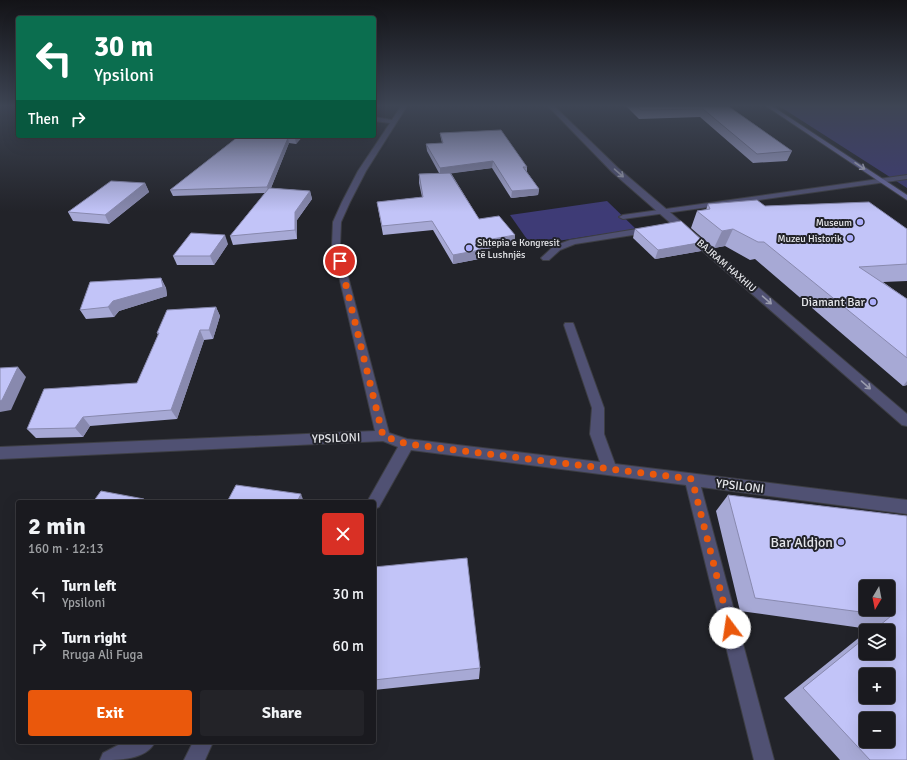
<!DOCTYPE html>
<meta charset="utf-8">
<style>
body{margin:0;font-family:Signika,sans-serif;background:#232328;color:#f1f3f6;height:100vh;display:flex;flex-direction:column;font-size:15px;white-space:nowrap}
*{box-sizing:border-box;margin:0}
p{font-size:13px;color:#9fa1a4}
.icon{flex:none;width:22px;height:22px;fill:none;stroke:currentColor;stroke-width:2;stroke-linecap:round;stroke-linejoin:round}
.map{position:relative;flex:1;overflow:hidden}
.side{position:absolute;left:16px;top:500px;width:360px;height:244px;display:flex;flex-direction:column;background:#1a1a1f;border-radius:4px;box-shadow:0 4px 16px #0002,0 0 0 1px #38383d}
.side>*{flex:none}
.hud{position:absolute;left:16px;top:16px;width:360px;height:122px;border-radius:4px;box-shadow:0 4px 16px #0002,0 0 0 1px #38383d;background:#0b6e4f;color:#fff;overflow:hidden}
.needle{width:26px;rotate:190deg}
.controls{position:absolute;left:859px;top:580px;display:grid;gap:8px}
.controls a{display:grid;place-items:center;width:36px;height:36px;border-radius:4px;background:#1a1a1f;box-shadow:0 4px 16px #0002,0 0 0 1px #38383d;font-size:20px}
.pin{position:absolute;display:grid;place-items:center;width:34px;height:34px;color:#fff;margin:-17px;border:2px solid #fff;border-radius:50%;box-shadow:0 1px 4px #0007}
.me{position:absolute;width:44px;margin:-22px;rotate:346deg;stroke-linejoin:round;filter:drop-shadow(0 0 3px #0008)}
.turn{display:flex;align-items:center;gap:14px;height:84px;padding:0 12px;font-size:18px}
.turn .icon{width:52px;height:52px;stroke-width:2.5}
.turn b{display:block;font-size:28px;line-height:34px}
.then{display:flex;align-items:center;height:38px;padding:0 12px;background:#0003;gap:8px;font-size:15px}
.round{display:grid;place-items:center;flex:none;width:42px;height:42px;border-radius:4px;background:#232328}
.overview{display:flex;align-items:center;justify-content:space-between;height:68px;padding:0 12px}
h1{font-size:24px;font-weight:700;line-height:30px}
.cta{display:flex;gap:8px;margin-top:auto;padding:8px 12px}
.cta a{flex:1;height:46px;border-radius:4px;background:#ea580c;color:#fff;font-size:16px;font-weight:700;line-height:46px;text-align:center}
.cta a+a{background:#232328;color:#f1f3f6}
ul{padding:0;list-style:none}
li{display:flex;align-items:center;gap:12px;height:52px;padding:0 12px}
li div{flex:1}
li b{display:block;font-size:15px}
li em{font-style:normal}
.map>svg:first-child{display:block}
</style>
<div class="map">
<svg width="907" height="760" viewBox="0 0 907 760">
<rect width="100%" height="100%" fill="#222329"/>
<g fill="#3e3b76">
<path d="M779,106H907V188L893,179Z"/>
<path d="M607,201L636,229L531,245L510,215Z"/>
</g>
<g fill="none" stroke-linecap="round" stroke-linejoin="round">
<defs>
<path id="pedestrian" d="M907,175V179L623,219L619,217L623,215Z"/>
<g id="minor">
<path d="M401,106H407L366,171L350,202L341,222L340,246L389,433L407,439L600,462L590,434L592,408L564,325L565,323H573L574,325L604,408V434L615,464L907,500V514L701,487L774,760H754L686,485L411,450L379,507L374,509V502H367L398,447L383,441L0,459V447L375,431L332,246L333,222L342,202L358,171L390,123L374,121V117L392,120Z"/>
<path d="M548,106H554L618,168L907,414V426L902,425L612,172Z"/>
<path d="M649,227L653,230L652,232L575,244L560,250L549,260H543L541,258L554,246L570,240Z"/>
<path d="M124,742H155C146,760 119,760 100,760L103,753Z"/>
<path d="M193,742H213L205,760H184Z"/>
</g>
<path id="secondary" d="M766,106H772L907,195V200Z"/>
</defs>
<use href="#pedestrian" stroke="#3d3e44" stroke-width="2"/>
<use href="#minor" stroke="#3d3e44" stroke-width="2"/>
<use href="#secondary" stroke="#3d3e44" stroke-width="2"/>
<use href="#pedestrian" fill="#505173" fill-rule="evenodd"/>
<use href="#minor" fill="#505173" fill-rule="evenodd"/>
<use href="#secondary" fill="#6a6aa0" fill-rule="evenodd"/>
</g>
<g fill="#a7a9d5">
<path d="M626,106H728L792,151L787,161L753,163L700,117L639,119Z"/>
<path d="M440,133L527,167V172L539,189L538,195L511,198L492,168L451,173L479,219L515,235L514,244L480,250L479,259L453,264L433,230L383,235L377,202L422,197L419,183V174L439,173L427,151L426,144L442,143L441,139Z"/>
<path d="M239,136H303L296,144L289,143L271,188L310,191L312,199L297,220V239L233,245L230,236L265,193L173,196L170,190Z"/>
<path d="M145,183L149,192L109,224L73,221L68,212Z"/>
<path d="M708,204L765,206L907,229V281L883,282L907,299V385L903,386L755,259L750,260L725,246L714,248L691,228L697,211L706,210Z"/>
<path d="M635,229L701,251L655,259L633,238Z"/>
<path d="M228,244L214,265H177L173,256Z"/>
<path d="M161,278L166,288L167,296L119,311L114,317L86,319L80,310Z"/>
<path d="M216,307L220,316L213,339L204,340L177,419L90,426L83,437L36,438L27,429L137,383L158,335L157,333Z"/>
<path d="M728,495L907,516V760H840L784,698L866,632V653L888,631H867L869,629L740,611L716,511Z"/>
<path d="M374,567L480,668L479,679L374,690Z"/>
</g>
<g fill="#8889ae">
<path d="M297,136H303L296,144L295,138Z"/>
<path d="M288,138L289,143L269,193L267,187Z"/>
<path d="M493,161L492,168L440,175V168Z"/>
<path d="M145,183L149,192L109,224L105,215Z"/>
<path d="M539,189L538,195L511,198L512,191Z"/>
<path d="M310,191L312,199L297,220V239L295,230V212Z"/>
<path d="M733,229L725,246L714,248L722,231Z"/>
<path d="M225,235L228,244L214,265L210,256Z"/>
<path d="M515,235L514,244L480,250L479,259L453,264V255L475,242Z"/>
<path d="M704,242L701,251L655,259L658,250Z"/>
<path d="M161,278L166,288L167,296L119,311L114,317L108,307L113,301Z"/>
<path d="M216,307L220,316L213,339L209,330Z"/>
<path d="M200,330L204,340L177,419L171,410Z"/>
<path d="M18,367L26,377L11,410L0,412V401Z"/>
<path d="M907,381V385L903,386Z"/>
<path d="M83,417L90,426L83,437L75,428Z"/>
<path d="M301,494L304,502H297Z"/>
</g>
<g fill="#c2c4f8" stroke="#8889ae" fill-rule="evenodd">
<path d="M636,106H728L792,151L757,154L703,109L641,110Z"/>
<path d="M501,130L527,167H523L539,189L512,191L493,161L440,168L426,144L443,143L440,133Z"/>
<path d="M239,136H297L295,138H288L267,187L170,190Z"/>
<path d="M450,173L479,219L499,216L515,235L475,242L480,250L453,255L432,221L382,226L377,202L423,197L419,174Z"/>
<path d="M111,181L145,183L105,215L68,212Z"/>
<path d="M269,188L310,191L295,212V230L230,236Z"/>
<path d="M757,200L765,206L869,202L907,229V264L859,267L907,299V358L764,242H758L733,229L722,231L697,211L710,209L708,204Z"/>
<path d="M681,221L704,242L658,250L635,229Z"/>
<path d="M191,233L225,235L210,256H173Z"/>
<path d="M161,278L163,287L113,301L108,307L80,310L90,282Z"/>
<path d="M216,307L209,330H200L171,410L83,417L75,428L27,429L44,389L137,383L159,333H157L167,310Z"/>
<path d="M18,367L2,400L0,401V368Z"/>
<path d="M236,485L301,494L297,502H227Z"/>
<path d="M101,491L144,499L142,502H93Z"/>
<path d="M728,495L907,516V760H870L803,688L866,637V653H888V631H873L891,616L755,598ZM866,587H888V609H866ZM866,675H888V697H866ZM866,719H888V741H866Z"/>
<path d="M467,558L480,668L374,680V567Z"/>
</g>
<defs><path id="oneway-shaft" d="M-6 0H5M1.5-3L5.5 0L1.5 3" fill="none" stroke-width="1.6" stroke-linecap="round" stroke-linejoin="round"/></defs>
<use stroke="#babbd0" href="#oneway-shaft" transform="translate(860 166) rotate(34)"/>
<g stroke="#9a9cae">
<use href="#oneway-shaft" transform="translate(619 173) rotate(41)"/>
<use href="#oneway-shaft" transform="translate(767 300) rotate(41)"/>
<use href="#oneway-shaft" transform="translate(866 385) rotate(41)"/>
</g>
<linearGradient id="sky" x2="0" y2="1"><stop stop-color="#131317"/><stop offset="0.5" stop-color="#3e4554"/><stop offset="1" stop-color="#3e4554" stop-opacity="0"/></linearGradient>
<rect width="907" height="212" fill="url(#sky)"/>
<g fill="none" stroke-linecap="round" stroke-linejoin="round">
<path stroke="#ea580c" stroke-width="7" stroke-dasharray="0 12.6" d="M340,261L383,436L407,444L692,479L730,628"/>
</g>
<g fill="#adaefb" stroke="#222329" stroke-width="1.5">
<circle cx="860" cy="222" r="4"/>
<circle cx="850" cy="238" r="4"/>
<circle cx="469" cy="248" r="4"/>
<circle cx="873" cy="302" r="4"/>
<circle cx="841" cy="542" r="4"/>
</g>
<g text-anchor="middle" stroke-width="4" stroke-linejoin="round" paint-order="stroke">
<g font-size="10" fill="#e5e6ea" stroke="#222329" text-anchor="end">
<text x="852" y="226">Museum</text>
<text x="842" y="242">Muzeu Historik</text>
<text x="477" y="246" text-anchor="start">Shtepia e Kongresit<tspan x="477" dy="12">të Lushnjës</tspan></text>
</g>
<g font-size="10" fill="#e5e6ea" stroke="#222329">
<text transform="translate(727 265) rotate(41)" y="4">BAJRAM HAXHIU</text>
</g>
<g font-size="12" fill="#e5e6ea" stroke="#222329" text-anchor="end">
<text x="865" y="306">Diamant Bar</text>
</g>
<g font-size="12" fill="#e5e6ea" stroke="#222329">
<text transform="translate(336 438) rotate(-2)" y="4">YPSILONI</text>
<text transform="translate(740 486) rotate(7)" y="4">YPSILONI</text>
</g>
<g font-size="14" fill="#e5e6ea" stroke="#222329" text-anchor="end">
<text x="833" y="547">Bar Aldjon</text>
</g>
</g>
</svg>
<div class="controls">
<a><svg class="needle" viewBox="-14 -14 28 28"><path d="M0-13l5 13h-10z" fill="#e53935"/><path d="M0 13l5-13h-10z" fill="#9fa1a4"/></svg></a>
<a><svg class="icon" aria-label="layers" viewBox="0 0 24 24"><path d="M12 4l9 5-9 5-9-5zM3 14l9 5 9-5"/></svg></a>
<a>+</a>
<a>−</a>
</div>
<div class="pin" style="left:340px;top:261px;background:#d93025"><svg class="icon" aria-label="arrive" viewBox="0 0 24 24"><path d="M6 21V4h12l-3 4 3 4H6"/></svg></div>
<svg class="me" style="left:730px;top:628px" viewBox="-20 -20 40 40"><circle r="19" fill="#fff"/><path d="M0-13L10 11 0 6-10 11z" fill="#ea580c"/></svg>
<div class="hud">
<div class="turn"><svg class="icon" aria-label="left" viewBox="0 0 24 24"><path d="M17 20v-9H6M10 6l-5 5 5 5"/></svg><div><b>30 m</b>Ypsiloni</div></div>
<div class="then">Then<svg class="icon" aria-label="right" viewBox="0 0 24 24"><path d="M7 20v-9h11M14 6l5 5-5 5"/></svg></div>
</div>
<section class="side">
<div class="overview"><div><h1>2 min</h1><p>160 m · 12:13</p></div><a class="round" style="background:#d93025;color:#fff"><svg class="icon" aria-label="close" viewBox="0 0 24 24"><path d="M6 6l12 12M18 6L6 18"/></svg></a></div>
<ul>
<li><svg class="icon" aria-label="left" viewBox="0 0 24 24"><path d="M17 20v-9H6M10 6l-5 5 5 5"/></svg><div><b>Turn left</b><p>Ypsiloni</p></div><em>30 m</em></li>
<li><svg class="icon" aria-label="right" viewBox="0 0 24 24"><path d="M7 20v-9h11M14 6l5 5-5 5"/></svg><div><b>Turn right</b><p>Rruga Ali Fuga</p></div><em>60 m</em></li>
</ul>
<div class="cta"><a>Exit</a><a>Share</a></div>
</section>
</div>
